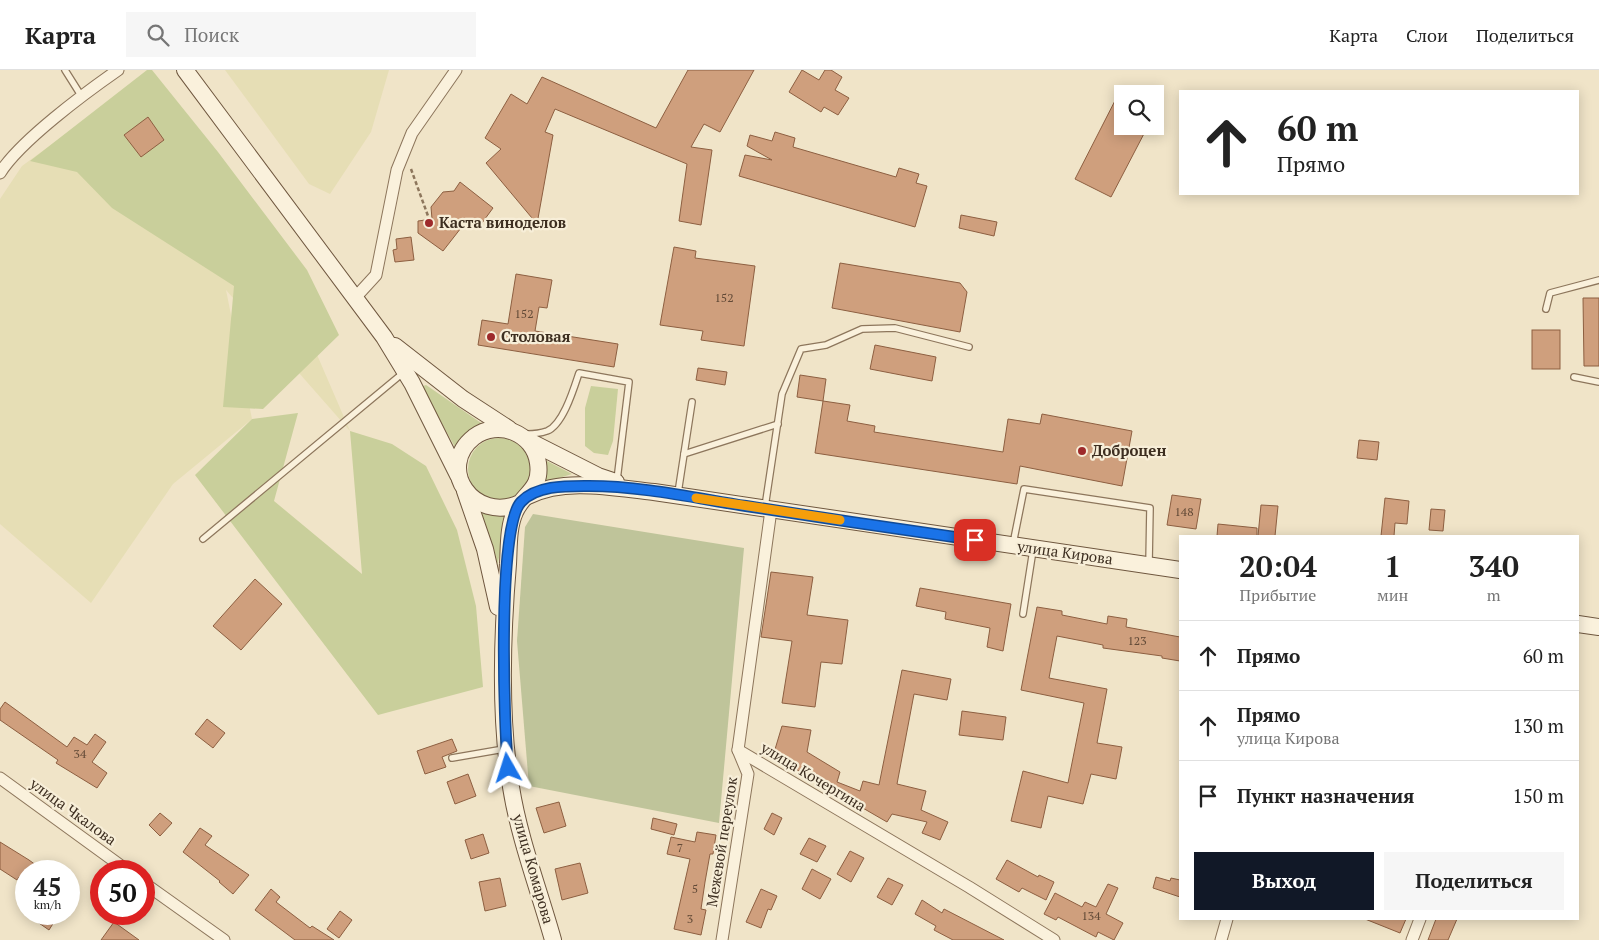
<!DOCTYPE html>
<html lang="ru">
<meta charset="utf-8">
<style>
body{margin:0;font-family:"PT Serif",serif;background:#f6f6f6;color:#222;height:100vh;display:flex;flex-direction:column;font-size:19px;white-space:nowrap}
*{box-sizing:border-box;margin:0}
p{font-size:16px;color:#767676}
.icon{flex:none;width:28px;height:28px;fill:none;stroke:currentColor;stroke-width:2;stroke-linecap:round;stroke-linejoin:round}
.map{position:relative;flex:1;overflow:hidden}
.drawer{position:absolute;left:1179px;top:465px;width:400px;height:385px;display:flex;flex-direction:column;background:#fff;border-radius:0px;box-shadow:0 2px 12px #0003}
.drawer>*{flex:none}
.guide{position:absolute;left:1179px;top:20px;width:400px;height:105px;border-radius:0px;box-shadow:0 2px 12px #0003;background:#fff;color:#222;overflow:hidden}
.controls{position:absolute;left:1114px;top:15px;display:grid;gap:10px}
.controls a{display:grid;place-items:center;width:50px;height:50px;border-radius:0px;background:#fff;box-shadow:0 2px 12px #0003;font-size:25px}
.speed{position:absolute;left:15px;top:790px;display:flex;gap:10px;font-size:25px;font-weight:700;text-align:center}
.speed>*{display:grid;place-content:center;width:65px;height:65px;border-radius:50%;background:#fff;box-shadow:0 2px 12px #0003;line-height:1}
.speed small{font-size:12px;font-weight:400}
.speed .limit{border:8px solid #d22;background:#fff;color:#111}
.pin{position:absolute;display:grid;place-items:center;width:42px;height:42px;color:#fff;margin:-21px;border-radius:10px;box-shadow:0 2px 8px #0006}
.me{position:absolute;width:55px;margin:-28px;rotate:354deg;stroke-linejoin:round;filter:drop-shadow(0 0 4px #0008)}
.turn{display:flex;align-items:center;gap:18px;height:105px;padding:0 15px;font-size:22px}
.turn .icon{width:65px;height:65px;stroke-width:2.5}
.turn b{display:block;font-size:35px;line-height:42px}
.eta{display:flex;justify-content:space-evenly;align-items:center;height:85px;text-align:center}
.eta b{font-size:30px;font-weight:800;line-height:35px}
.action{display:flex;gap:10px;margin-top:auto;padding:10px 15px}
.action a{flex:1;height:58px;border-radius:0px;background:#111827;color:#fff;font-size:20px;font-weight:800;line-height:58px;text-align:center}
.action a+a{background:#f6f6f6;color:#222}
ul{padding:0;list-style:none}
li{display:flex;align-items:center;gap:15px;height:70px;padding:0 15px;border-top:1px solid #e0e0e0}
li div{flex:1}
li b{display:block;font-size:19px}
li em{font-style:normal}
header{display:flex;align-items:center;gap:30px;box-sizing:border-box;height:70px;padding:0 25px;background:#fff;border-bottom:1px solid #e0e0e0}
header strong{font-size:24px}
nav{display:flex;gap:28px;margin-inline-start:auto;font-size:18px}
.search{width:350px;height:45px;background:#f6f6f6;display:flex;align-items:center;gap:12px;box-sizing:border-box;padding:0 18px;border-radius:0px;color:#767676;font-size:19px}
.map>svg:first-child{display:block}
</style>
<header>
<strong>Карта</strong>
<div class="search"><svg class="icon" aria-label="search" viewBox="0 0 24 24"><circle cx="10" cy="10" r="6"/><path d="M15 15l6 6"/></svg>Поиск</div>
<nav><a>Карта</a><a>Слои</a><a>Поделиться</a></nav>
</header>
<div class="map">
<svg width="1599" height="870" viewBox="0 0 1599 870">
<rect width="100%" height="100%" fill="#f0e4c8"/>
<g fill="#e6deb5">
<path d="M225,0H389L371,62L330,124L309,114Z"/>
<path d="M141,9L270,176L350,361L226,220L252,349L173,414L91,533L0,454V129L22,96Z"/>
</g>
<g fill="#c9cf9b">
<path d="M147,0H152L218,82L307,200L339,265L263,339L223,337L234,216L112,138L77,102L30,91Z"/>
<path d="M426,315L429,317L484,355L456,379L424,321L423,316Z"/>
<path d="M591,316L618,319L613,371L608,385L594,383L585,376V338Z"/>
<path d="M298,343L274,431L362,504L350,361L392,374L426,396L457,460L476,536L483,617L378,645L195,405L252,349Z"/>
<circle cx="499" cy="399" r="31"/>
<path d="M545,390L572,404L543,413Z"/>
<path d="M477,438L509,444L497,496Z"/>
</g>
<path fill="#bfc49a" d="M533,444L744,478L719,753L529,716L517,571L525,457Z"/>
<g fill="#cf9f7d" stroke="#8d5f41">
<path d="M688,0H754L720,62L704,54L691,77L712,80L701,155L679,151L687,94L555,39L545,62L553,65L537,154L486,93L501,79L485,68L511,24L527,34L542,7L656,58Z"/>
<path d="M802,0L819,10L825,0H831L842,7L835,20L849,28L838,45L824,37L821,42L789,22Z"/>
<path d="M1122,17V56H1148L1111,127L1075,109Z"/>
<path d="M148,47L164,70L141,87L124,65Z"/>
<path d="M775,62L795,68L793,77L896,107L899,98L919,104L916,113L927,116L915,157L739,106L745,85L772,90L747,76L750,65L772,71Z"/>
<path d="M460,112L493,138L479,157L468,149L443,181L418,163V151L432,149L431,137L443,122L454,121Z"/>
<path d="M961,145L997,152L994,166L959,158Z"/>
<path d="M411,167L414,190L395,192L393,180L397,179L396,169Z"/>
<path d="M674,177L696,181L695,188L755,196L744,276L701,270L703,261L660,255Z"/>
<path d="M840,193L960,213L967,222L960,262L832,238Z"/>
<path d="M516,204L552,210L547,238L539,237L535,261L618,274L614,297L478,275L482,250L508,254Z"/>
<path d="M1583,228H1599V296H1584Z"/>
<rect x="1532" y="260" width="28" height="39"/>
<path d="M875,275L936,287L932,311L870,299Z"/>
<path d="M698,298L727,302L725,315L696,310Z"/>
<path d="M800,305L826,309L823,331L797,327Z"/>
<path d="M823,331L850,335L847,351L875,356L874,362L1003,382L1008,349L1040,354L1042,344L1132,361L1122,416L1020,396L1017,414L815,383Z"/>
<path d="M1359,370L1379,372L1377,390L1357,388Z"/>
<path d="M1172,425L1201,429L1196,459L1167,455Z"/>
<path d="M1385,428L1409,431L1407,454L1395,453L1394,466H1381Z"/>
<path d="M1261,435L1278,436L1275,466H1258Z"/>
<path d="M1431,439L1445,440L1443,461L1429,460Z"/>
<path d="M1218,454L1257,458V466H1217Z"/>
<path d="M771,502L813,507L807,545L848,550L842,594L821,592L815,637L782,633L792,571L761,567Z"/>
<path d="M255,509L282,534L241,580L213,556Z"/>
<path d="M920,518L1011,534L1003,581L987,577L990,558L945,549L946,542L916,536Z"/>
<path d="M1037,537L1062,541V545L1107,554L1108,546L1127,549L1126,557L1180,567V591L1162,588V586L1103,578V575L1057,566L1049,608L1107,619L1097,673L1122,677L1116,709L1091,704L1083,734L1048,726L1041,758L1011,751L1023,701L1068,713L1084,633L1021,620Z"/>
<path d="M902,600L951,609L947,630L914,624L897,714L926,721L921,740L948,752L940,770L922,763L927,752L892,744L887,752L773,686L782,656L811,660L807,682L840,702L837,712L860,721L863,711L879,715Z"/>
<path d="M5,632L67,677L74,667L87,675L95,664L106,672L92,692L107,703L97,718L56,693L58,690L0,650V639Z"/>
<path d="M962,641L1006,647L1003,670L959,665Z"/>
<path d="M207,649L225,663L213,678L195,664Z"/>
<path d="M452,669L457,681L442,687L446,697L425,704L417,681Z"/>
<path d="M468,704L476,726L455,734L447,712Z"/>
<path d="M559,732L566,756L544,763L536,738Z"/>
<path d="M160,743L172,753L160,766L149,755Z"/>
<path d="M772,743L782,748L774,765L764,759Z"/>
<path d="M653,748L677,754L674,765L651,759Z"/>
<path d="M200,758L212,766L205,775L249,805L233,824L219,812L220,811L183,782Z"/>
<path d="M697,762L716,765L713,784H710L705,812L701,839L706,840L701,865L674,859L690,789L667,784L671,767L695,772Z"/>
<path d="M483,764L489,783L471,789L465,770Z"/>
<path d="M809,768L826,776L817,792L800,784Z"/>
<path d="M0,772L29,790L44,801H26V813L19,807L17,810L0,799Z"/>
<path d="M850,781L864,788L851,812L837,804Z"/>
<path d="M1007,790L1038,807L1039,805L1054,812L1046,830L1022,818L1019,822L996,809Z"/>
<path d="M580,793L588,823L562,830L555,799Z"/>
<path d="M812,799L831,809L820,829L802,819Z"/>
<path d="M1156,807L1170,811L1171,808L1180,810V827L1153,818Z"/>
<path d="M500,808L506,836L485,841L479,812Z"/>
<path d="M888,808L903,815L892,835L877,827Z"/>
<path d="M1108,814L1118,818L1106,844L1123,853L1114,870L1098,862L1096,867L1058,847L1056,850L1044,844L1055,823L1082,837L1085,832L1096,837Z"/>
<path d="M271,819L280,827L276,832L310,858L312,856L334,870H295L255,840Z"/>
<path d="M761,819L777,826L771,840L768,839L761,858L746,852Z"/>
<path d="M922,830L942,843L944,839L1004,870H953L934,860L936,856L915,844Z"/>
<path d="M340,841L352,850L339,868L327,859Z"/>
<path d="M26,844H59L49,860Z"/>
<path d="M1365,849H1406L1400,863Z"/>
<path d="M1436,849H1457L1448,870H1428Z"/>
<path d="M114,852L139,870H101Z"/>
</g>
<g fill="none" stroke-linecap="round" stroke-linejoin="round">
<defs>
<g id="lane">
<path d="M65,0L82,27"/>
<path d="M1546,239L1550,223L1599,210"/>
<path d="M1574,307L1599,312"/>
<path d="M527,364C533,364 541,363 547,361C563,355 574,318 579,303L629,312L617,410"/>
<path d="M684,384L778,354"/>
<path d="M678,423L692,332"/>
<path d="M765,437L782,324L801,279L826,275L862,259L895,258L969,277"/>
<path d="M203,469L403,303"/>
<path d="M1013,474L1024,419L1150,438L1149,493"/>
<path d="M1023,544L1033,480"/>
<path d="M452,688L504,679"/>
</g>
<g id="street">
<path d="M0,103C20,71 85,23 118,0"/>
<path d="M354,229L376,205L397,100L412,63L456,0"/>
<path d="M771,440L738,680L969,817L1054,870"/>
<path d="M0,708L128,801"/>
<path d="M144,813L224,870"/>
<path d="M722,870L748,704L738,680"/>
<path d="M1221,870L1227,849"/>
<path d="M1412,870L1420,849"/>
</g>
<g id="secondary">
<path d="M185,0L384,267L412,313L458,405"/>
<path d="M395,276L463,329L509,359"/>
<path d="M527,370L598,406L616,412"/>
<path d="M465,421L485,479L498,537"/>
<path d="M528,426C565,407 615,418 654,422L1180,500"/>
<path d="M520,433C474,454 435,398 474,367C498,349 534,363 538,393C542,420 523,423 515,442C508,457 509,477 508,494C502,565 499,646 511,717C519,768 539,820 553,870"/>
<path d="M1578,554L1599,557"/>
</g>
</defs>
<use href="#lane" stroke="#8d765c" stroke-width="8"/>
<use href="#street" stroke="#8d765c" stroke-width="13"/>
<use href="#secondary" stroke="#6f573f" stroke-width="18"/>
<path stroke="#8d765c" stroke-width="2.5" stroke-dasharray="4 2.5" stroke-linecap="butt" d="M411,99L428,146"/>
<use href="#lane" stroke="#faf1dc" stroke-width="5.5"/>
<use href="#street" stroke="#faf1dc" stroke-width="11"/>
<use href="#secondary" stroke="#faf1dc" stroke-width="16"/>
</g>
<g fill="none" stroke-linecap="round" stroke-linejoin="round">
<defs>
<path id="route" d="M508,698C504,657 497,457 521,432C537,415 567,416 589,416C641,416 695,428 746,436C822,448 899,459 975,470"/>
</defs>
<use href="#route" stroke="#114b97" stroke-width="12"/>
<use href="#route" stroke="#1a73e8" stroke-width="9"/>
<path stroke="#f59e0b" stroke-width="9" d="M696,428L840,450"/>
</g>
<g fill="#9e2a2b" stroke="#f7eed8" stroke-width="2">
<circle cx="429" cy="153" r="5"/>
<circle cx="491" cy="267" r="5"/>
<circle cx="1082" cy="381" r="5"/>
</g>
<g text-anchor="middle" stroke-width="4.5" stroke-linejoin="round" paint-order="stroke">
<g font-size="12" fill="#624a37">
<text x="724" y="232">152</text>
<text x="524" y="248">152</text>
<text x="1184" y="446">148</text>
<text x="1137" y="575">123</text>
<text x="80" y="688">34</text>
<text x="680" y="782">7</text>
<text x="695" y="823">5</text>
<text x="1091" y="850">134</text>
<text x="690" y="853">3</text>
</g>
<g font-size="15" font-weight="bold" fill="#3d2e20" stroke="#f7eed8" text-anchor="start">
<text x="439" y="158">Каста виноделов</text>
<text x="501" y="272">Столовая</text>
<text x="1092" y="386">Доброцен</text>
</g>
<g font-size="15" fill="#3d2e20" stroke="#f7eed8">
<text transform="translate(1065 483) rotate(8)" y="5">улица Кирова</text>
<text transform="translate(813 707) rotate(31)" y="5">улица Кочергина</text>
<text transform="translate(73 742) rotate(36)" y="5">улица Чкалова</text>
<text transform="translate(722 772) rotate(-81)" y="5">Межевой переулок</text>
<text transform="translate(533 799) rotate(74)" y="5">улица Комарова</text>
</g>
</g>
</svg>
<div class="controls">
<a><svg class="icon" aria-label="search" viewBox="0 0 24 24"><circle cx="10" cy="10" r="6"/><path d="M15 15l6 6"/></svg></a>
</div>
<div class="speed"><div>45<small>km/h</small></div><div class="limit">50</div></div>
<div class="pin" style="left:975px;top:470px;background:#d93025"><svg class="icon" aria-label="arrive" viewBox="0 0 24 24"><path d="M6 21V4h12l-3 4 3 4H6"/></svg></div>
<svg class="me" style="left:508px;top:698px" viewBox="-20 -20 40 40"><path d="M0-17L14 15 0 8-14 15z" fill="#1a73e8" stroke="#fff" stroke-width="4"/></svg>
<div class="guide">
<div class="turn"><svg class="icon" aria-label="ahead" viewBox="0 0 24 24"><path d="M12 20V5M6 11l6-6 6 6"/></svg><div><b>60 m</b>Прямо</div></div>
</div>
<section class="drawer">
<div class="eta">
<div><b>20:04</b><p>Прибытие</p></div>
<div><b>1</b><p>мин</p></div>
<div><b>340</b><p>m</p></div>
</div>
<ul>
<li><svg class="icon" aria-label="ahead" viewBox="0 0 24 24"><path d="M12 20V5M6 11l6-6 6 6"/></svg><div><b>Прямо</b></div><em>60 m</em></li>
<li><svg class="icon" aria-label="ahead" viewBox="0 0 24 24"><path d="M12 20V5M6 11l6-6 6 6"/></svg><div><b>Прямо</b><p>улица Кирова</p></div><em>130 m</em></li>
<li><svg class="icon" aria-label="arrive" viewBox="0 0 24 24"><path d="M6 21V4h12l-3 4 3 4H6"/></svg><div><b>Пункт назначения</b></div><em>150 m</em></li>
</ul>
<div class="action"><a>Выход</a><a>Поделиться</a></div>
</section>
</div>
